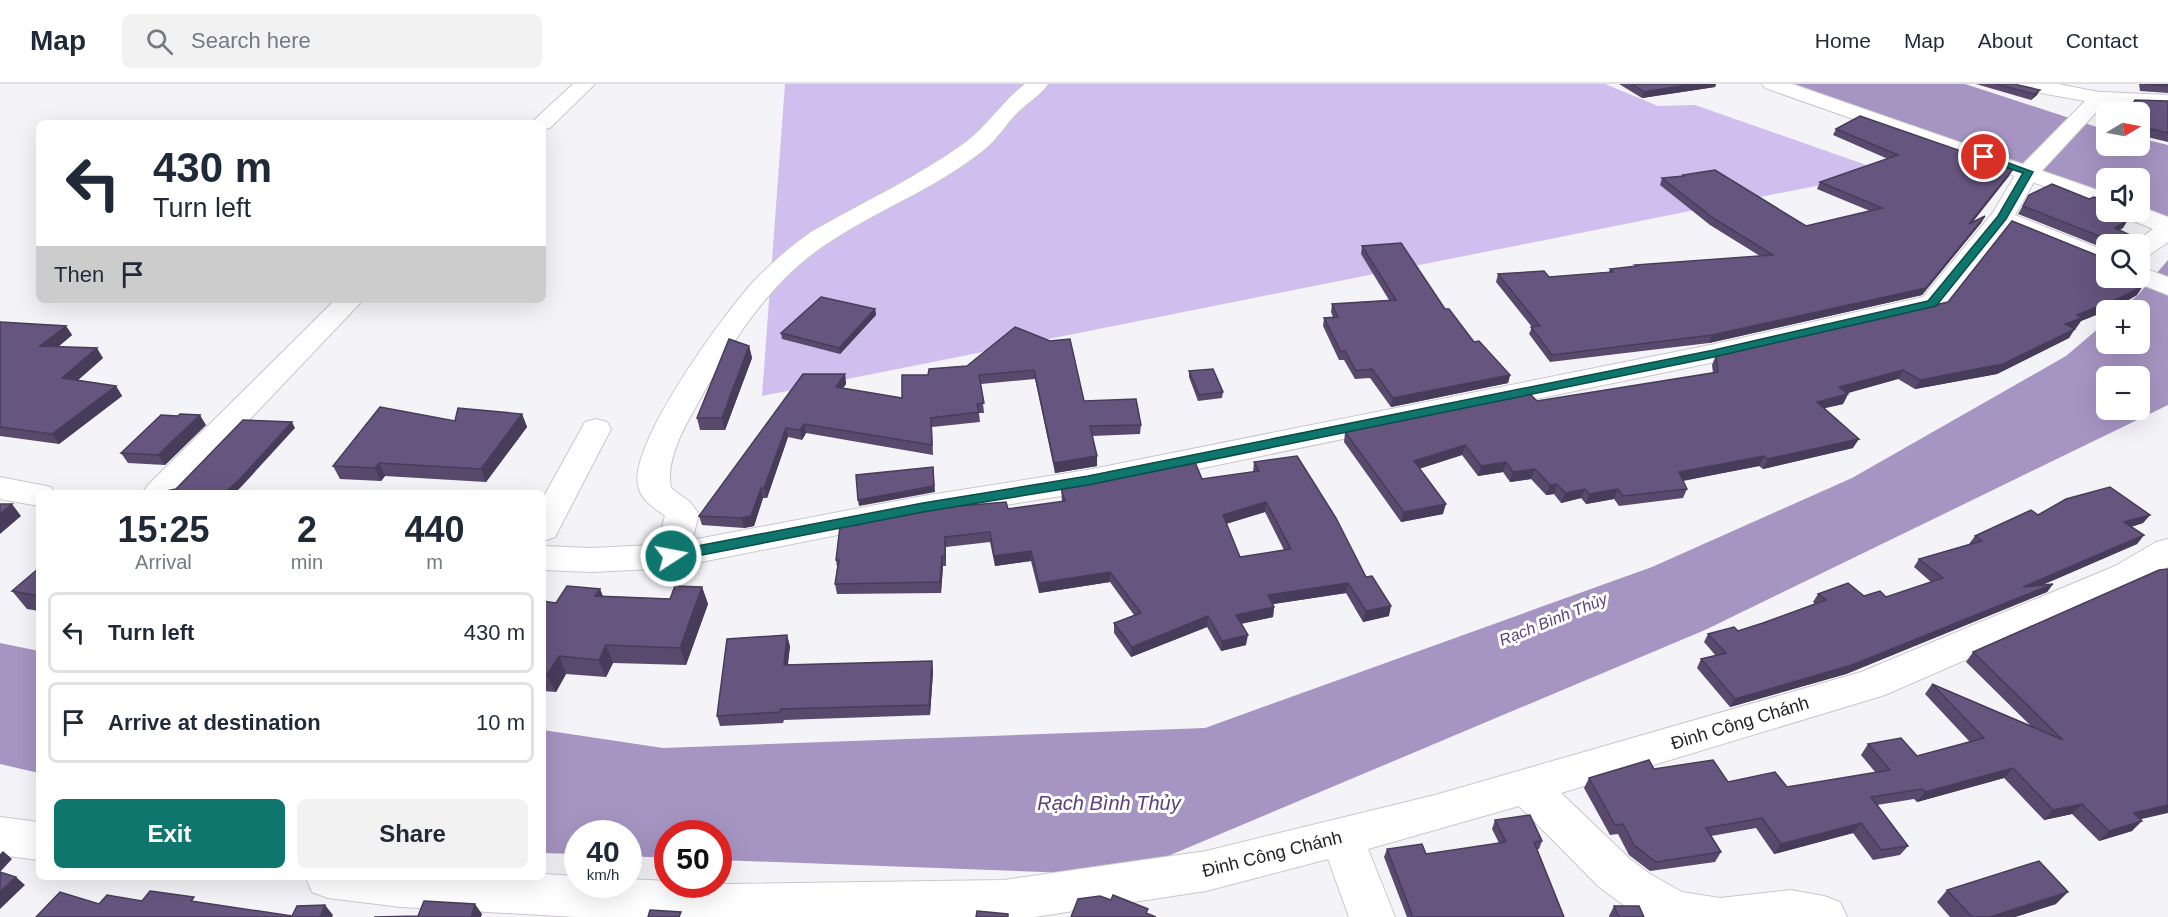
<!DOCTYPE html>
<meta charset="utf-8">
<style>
body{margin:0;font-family:Helvetica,sans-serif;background:#f2f2f3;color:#1f2937;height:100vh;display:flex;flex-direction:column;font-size:22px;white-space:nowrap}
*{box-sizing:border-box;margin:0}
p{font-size:20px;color:#747a83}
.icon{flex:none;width:33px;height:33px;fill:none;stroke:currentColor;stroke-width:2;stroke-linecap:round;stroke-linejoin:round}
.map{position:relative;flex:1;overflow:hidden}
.sheet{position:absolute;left:36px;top:406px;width:510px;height:390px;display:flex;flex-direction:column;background:#fff;border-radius:9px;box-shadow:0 6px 24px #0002}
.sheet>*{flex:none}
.top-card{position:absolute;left:36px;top:36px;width:510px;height:183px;border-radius:9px;box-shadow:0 6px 24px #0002;background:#fff;color:#1f2937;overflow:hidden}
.needle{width:39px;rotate:80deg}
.controls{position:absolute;left:2096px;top:18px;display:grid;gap:12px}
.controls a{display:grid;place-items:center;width:54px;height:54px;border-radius:9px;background:#fff;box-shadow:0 6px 24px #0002;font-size:30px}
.speed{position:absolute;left:564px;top:736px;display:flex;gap:12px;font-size:30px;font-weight:700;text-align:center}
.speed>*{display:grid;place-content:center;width:78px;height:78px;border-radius:50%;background:#fff;box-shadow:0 6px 24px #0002;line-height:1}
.speed small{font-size:15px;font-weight:400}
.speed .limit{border:9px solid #d22;background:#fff;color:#111}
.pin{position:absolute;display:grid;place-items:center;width:51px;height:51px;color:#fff;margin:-26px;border:3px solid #fff;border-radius:50%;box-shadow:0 2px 6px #0007}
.me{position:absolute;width:66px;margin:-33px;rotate:79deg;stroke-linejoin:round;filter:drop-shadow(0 0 4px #0008)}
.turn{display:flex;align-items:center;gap:21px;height:126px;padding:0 18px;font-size:27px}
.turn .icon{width:78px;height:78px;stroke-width:2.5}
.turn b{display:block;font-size:42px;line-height:51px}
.then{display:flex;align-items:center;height:57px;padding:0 18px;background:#0003;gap:12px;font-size:22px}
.eta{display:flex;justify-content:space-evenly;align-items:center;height:102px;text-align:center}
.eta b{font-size:36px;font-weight:700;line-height:42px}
.cta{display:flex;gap:12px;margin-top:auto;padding:12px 18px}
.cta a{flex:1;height:69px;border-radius:9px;background:#0f766e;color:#fff;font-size:24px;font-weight:700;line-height:69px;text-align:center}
.cta a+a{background:#f2f2f3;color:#1f2937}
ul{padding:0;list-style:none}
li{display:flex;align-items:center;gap:18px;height:81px;margin:0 12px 9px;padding:0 6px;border:3px solid #e0e1e3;border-radius:9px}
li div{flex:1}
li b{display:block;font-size:22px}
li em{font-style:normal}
header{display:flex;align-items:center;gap:36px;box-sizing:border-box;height:84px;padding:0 30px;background:#fff;border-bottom:2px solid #e0e1e3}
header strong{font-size:28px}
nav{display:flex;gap:33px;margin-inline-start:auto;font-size:21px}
.search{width:420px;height:54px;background:#f2f2f3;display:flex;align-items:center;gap:15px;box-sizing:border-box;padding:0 21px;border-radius:9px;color:#747a83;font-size:22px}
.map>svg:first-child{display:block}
</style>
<header>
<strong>Map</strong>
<div class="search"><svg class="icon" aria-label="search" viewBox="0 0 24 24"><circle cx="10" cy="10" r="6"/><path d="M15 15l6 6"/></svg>Search here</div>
<nav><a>Home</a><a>Map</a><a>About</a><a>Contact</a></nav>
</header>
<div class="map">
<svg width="2168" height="833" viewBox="0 0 2168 833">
<rect width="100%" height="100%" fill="#f4f3f7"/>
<path fill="#d0beee" d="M785,0H1605L1658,22L1695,21L1886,88L762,312Z"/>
<g fill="#a694c2" fill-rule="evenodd">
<path d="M1795,0H1965L2106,46V62H2139V54L2168,61V133L2139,123V94H2106V111Z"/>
<path d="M2168,176V321L1705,546L1123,791L719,776L718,750H668L667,774L629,772L628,750H578L577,770L543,769V646L663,664L1205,644L1652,483L1852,394L2066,272L2106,238V260H2139V226H2120L2138,211ZM2106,292H2139V326H2106Z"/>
<path d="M0,559L39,567V689L0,680Z"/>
</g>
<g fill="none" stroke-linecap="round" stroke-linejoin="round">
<defs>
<g id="minor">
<path d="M573,0H595L550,44L543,45V39H531Z"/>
<path d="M1025,0H1048C1041,11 1028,18 1018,28C1006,40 998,54 985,65C932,108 865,130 811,171C762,209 727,266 698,319C685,342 665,376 671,404L690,418L699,430L688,472L683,481L671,484L659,481L654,472L665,432C654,424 641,416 638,402C629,359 723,231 753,198C771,179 790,163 811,148C863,118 918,93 966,58C988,41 1003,17 1025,0Z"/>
<path d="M1762,0H1792L2106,109V124L1765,4Z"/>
<path d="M2013,0H2058L2109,10L2112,14L2109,18L2102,20L2023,6L2016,4Z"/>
<path d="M2139,122L2168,133V158L2148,172L2139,175V160H2132L2153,145L2124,133L2121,128H2139Z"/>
<path d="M2002,126L2106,167V184L1993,138L1990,133L1993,128Z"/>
<path d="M2139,182L2168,193V211L2130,196L2128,194H2139Z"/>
<path d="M335,216H363L179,410H143L147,402Z"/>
<path d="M596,335L607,338L611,345L555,453L543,457V414L585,338Z"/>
<path d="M2168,455V483L2139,500L1885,611L1561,709L1630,775L1650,790L1682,808L1720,814L1791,806L1824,812L1840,818L1847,833H1640L1599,803L1519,722L1368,765L1395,833H1349L1328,775L1206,807L1034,833H577L401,823L328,814L312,808L306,794H543V790L578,792V801H628V795L668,797V801L1004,796L1206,767L1435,711L1861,588L2115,482L2156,458Z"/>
<path d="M0,733L39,738V776L0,771Z"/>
</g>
<g id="major">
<path d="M2102,8L2168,11V23L2106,20L2101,23L2038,91L2011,138L1942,225L1715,278L1087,408L923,434L671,484L592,488L543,486V462L592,464L671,460L923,412L1087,386L1715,260L1923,213L1992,130L2020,83L2087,15Z"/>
<path d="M0,393L51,403L54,410H39V422L0,415Z"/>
</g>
</defs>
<use href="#minor" stroke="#c9c7cc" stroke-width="2"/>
<use href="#major" stroke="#c9c7cc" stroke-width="2"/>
<use href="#minor" fill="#fff" fill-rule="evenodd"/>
<use href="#major" fill="#fff" fill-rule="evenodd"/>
</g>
<g fill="#58496d" fill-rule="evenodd">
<path d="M1619,0H1716L1715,3L1642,14Z"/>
<path d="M1976,0H2017L2037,11L2031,16Z"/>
<path d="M2139,0H2168V9L2140,7Z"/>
<path d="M2135,16L2168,17V58L2139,51V28H2127Z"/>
<path d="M1836,45L2009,92L1972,139L1985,132L1981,139L1922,211L1709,259L1550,278L1529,250L1532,243L1496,198L1498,190L1549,193L1609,188L1610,185L1635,183V181L1760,172L1710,141L1660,101L1662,94L1682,92L1683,91L1806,142L1870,127L1817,105L1820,98L1888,75L1833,51Z"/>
<path d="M2029,111L2089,115L2127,128L2123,134V144L2119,146L2136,154L2132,160H2106V165L2018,130Z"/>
<path d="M1362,162L1445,225L1474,258L1510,291L1508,299L1391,323L1370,294L1355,295L1344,276H1339L1323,242L1324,234L1333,233L1331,228L1332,220L1389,216L1361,170Z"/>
<path d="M2131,196L2137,211L2116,223L2081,237L2076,244H2074L2069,254L1997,290L1915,305L1898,295L1847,309L1848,310L1843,320L1825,324L1853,364L1763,385L1759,382L1683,397L1687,405L1683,414L1619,422L1614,415L1586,420L1581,414L1561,419L1554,410L1546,411L1531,395L1510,398L1503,388L1478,392L1462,371L1419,385L1443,430L1401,438L1344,358L1345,348L1713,289L1712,281L1716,271Z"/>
<path d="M875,225L876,231L840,270L782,255L781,249Z"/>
<path d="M0,238L66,242L72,251L58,263L103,274L78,296L116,302L122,312L59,360L0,352Z"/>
<path d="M1015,243L1084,317L1141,341L1140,350L1092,352L1097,372V382L1055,389L1035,295L981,300L984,329H979L980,338L932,343L933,371L806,349L802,356L788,353L767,414H763L754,442L744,444L702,441L699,432L803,290H845L846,300L843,304L902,314L928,291L967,282Z"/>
<path d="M749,262L752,274L725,346H700L697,334Z"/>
<path d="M1189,287L1223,308L1222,314L1198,317L1189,293Z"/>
<path d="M522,330L527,343L486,398L385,392L381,397L340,395L333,382L455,337Z"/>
<path d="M206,341L165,381L128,379L121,369Z"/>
<path d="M1254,378L1366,493L1389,532L1363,538L1346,509L1273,520L1274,523L1273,533L1241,540L1246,561L1221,567L1207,543L1131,573L1114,549V539L1134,531L1110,498L1039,509L1031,477L995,482L990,458L946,463V482H943L941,509L837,510L835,500L837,483L836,476L859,441L1008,425L1062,418L1061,404L1202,395L1253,388ZM1265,428L1284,466L1240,473L1226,440Z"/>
<path d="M2038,431H2150L2143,439L2131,443L2144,451L2137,460L2042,501L2053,500L2047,508L1846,590L1730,623L1697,584L1701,575L1716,572L1704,558L1708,550L1738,547L1763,539L1815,520L1813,518L1818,510L1864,512L1886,513L1931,498L1914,483L1919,475L1969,460L1975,452Z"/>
<path d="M39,484V527L27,525L12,507Z"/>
<path d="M2159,486L2140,735L2132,747L2099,757L2072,730L2044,736L2004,694L1917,718L1914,715L1877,721L1908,762L1900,771L1873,776L1853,749L1774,770L1756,744L1711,752L1721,768L1715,778L1650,787L1629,771L1618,750L1610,751L1584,704L1589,694L1654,685L1728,698L1787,703L1876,689L1861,671L1868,660L1917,672L1970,658L1925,610L1932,600L2030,641L1966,578L1973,568Z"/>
<path d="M702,503L708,520L686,581L613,579L606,593L566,590L556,608L543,607V517L556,519L600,505L603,512L670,515Z"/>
<path d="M790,562L788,581L932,577L933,588L930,631L784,636L783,639L720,642L717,632Z"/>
<path d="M1495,736L1542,757L1539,765H1537L1564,833H1407L1384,773L1387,765L1426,770L1499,759L1492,745Z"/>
<path d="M1947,806L2056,820L2015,833H1950L1937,818Z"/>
<path d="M1614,822L1644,833H1609V832Z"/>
</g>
<g fill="#473c59">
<path d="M1693,0H1716L1715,3L1642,14L1644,8Z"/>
<path d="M2040,6L2037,11L2031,16L2034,10Z"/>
<path d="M2013,85L2009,92L1965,147L1969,140Z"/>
<path d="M2127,128L2123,135L2118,132Z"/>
<path d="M1985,132L1981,139L1922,211L1709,259L1712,251L1926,204Z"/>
<path d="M2128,136L2123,144L2110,152L2115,144Z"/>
<path d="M2136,154L2132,160H2120Z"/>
<path d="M2143,202L2137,211L2116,223L2081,237L2076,244L2058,249L2065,240L2077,231Z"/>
<path d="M875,225L876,231L840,270L839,264Z"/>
<path d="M66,242L72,251L47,272L40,262Z"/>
<path d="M2075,245L2069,254L1997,290L1915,305L1920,296Z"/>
<path d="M749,262L752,274L725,346L722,334Z"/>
<path d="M97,264L103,274L69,304L62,294Z"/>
<path d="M1903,286L1898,295L1834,313L1839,303Z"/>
<path d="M845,290L846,300L837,312L836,303Z"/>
<path d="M1510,291L1508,299L1391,323L1393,314Z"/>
<path d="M116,302L122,312L59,360L52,350Z"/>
<path d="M1848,310L1843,320L1812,327L1817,318Z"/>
<path d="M522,330L527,343L486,398L481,385Z"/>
<path d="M200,331L206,341L165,381L158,371Z"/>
<path d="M292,338L295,344L242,402L234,410H223Z"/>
<path d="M804,340L806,349L802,356L800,346Z"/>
<path d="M786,344L788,353L767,414L764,404Z"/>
<path d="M1859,355L1853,364L1763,385L1768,375Z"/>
<path d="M1465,361L1462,371L1411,387L1414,377Z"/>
<path d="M1097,372V382L1055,389L1054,379Z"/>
<path d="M1764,372L1759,382L1675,398L1679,388Z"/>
<path d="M1506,378L1503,388L1478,392L1481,382Z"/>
<path d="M379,379L385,392L381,397L375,384Z"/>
<path d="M933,383L935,408L859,422L858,416Z"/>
<path d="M1535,385L1531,395L1510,398L1513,388Z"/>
<path d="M1557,400L1554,410L1546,411L1550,401Z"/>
<path d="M761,404L763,414L754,442L744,444L742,434Z"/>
<path d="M1585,405L1581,414L1561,419L1565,409Z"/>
<path d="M1618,405L1614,415L1586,420L1589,410Z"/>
<path d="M1266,418L1265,428L1222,441L1223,431Z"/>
<path d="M12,420L21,432L0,450V430Z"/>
<path d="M1446,420L1443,430L1401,438L1404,428Z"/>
<path d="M2150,431L2143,439L2117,447L2124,438Z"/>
<path d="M2144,451L2137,460L2017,512L2023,503Z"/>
<path d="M945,453L946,463V482L945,472Z"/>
<path d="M1031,467V477L995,482L994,472Z"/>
<path d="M942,472L943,482L941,509L940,498Z"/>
<path d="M1110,488V498L1039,509V499Z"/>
<path d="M1348,499L1346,509L1267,521L1268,511Z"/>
<path d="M2053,500L2047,508L1846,590L1730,623L1735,615Z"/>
<path d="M702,503L708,520L686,581L680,564Z"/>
<path d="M600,505L606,523L595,512Z"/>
<path d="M1391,522L1389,532L1363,538L1366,527Z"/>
<path d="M1274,523L1273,533L1234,541L1236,531Z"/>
<path d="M1208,532L1207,543L1131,573L1132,563Z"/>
<path d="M787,551L790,562L786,592L784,581Z"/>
<path d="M1248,551L1246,561L1221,567L1222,557Z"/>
<path d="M606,561L613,579L606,593L599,576Z"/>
<path d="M559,572L566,590L556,608L547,591Z"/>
<path d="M932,577L933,588L930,631L929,621Z"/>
<path d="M2013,684L2004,694L1917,718L1925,708Z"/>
<path d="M2082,720L2072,730L2044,736L2053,726Z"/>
<path d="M2168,721V729L2124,739L2134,729Z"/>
<path d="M2142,737L2132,747L2099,757L2109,747Z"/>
<path d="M1861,739L1853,749L1774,770L1781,760Z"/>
<path d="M3,767L12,775L0,788V770Z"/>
<path d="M16,793L25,801L0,825V808Z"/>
<path d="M2068,808L2056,820L2015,833H1990Z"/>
<path d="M475,820L482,830L481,833H471Z"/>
<path d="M325,821L333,831L332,833H320Z"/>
</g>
<g fill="#66557f" stroke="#473c59" stroke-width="1.5" fill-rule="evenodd">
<path d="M1632,0H1693L1644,8Z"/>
<path d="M1996,0H2017L2018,1L2040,6L2034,10Z"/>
<path d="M2144,0H2168V2Z"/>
<path d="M2135,16L2168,17V49L2139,42V28H2128Z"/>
<path d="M1860,32L2013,85L1969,140L1985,132L1926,204L1712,251L1552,271L1531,243L1540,242L1498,190L1544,187L1549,193L1613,188L1610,185L1637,182L1635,181L1773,171L1713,134L1662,94L1684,92L1683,91L1715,86L1806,142L1882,124L1820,98L1898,71L1836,45Z"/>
<path d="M2052,100L2089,115L2094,113L2106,117V128H2127L2118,132L2128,136L2115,144L2136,154L2120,160H2113L2112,157L2023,122L2029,111Z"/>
<path d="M2012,137L2106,175V194H2130L2128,195L2143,202L2122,213L2077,231L2082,234L2065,240L2075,245L2003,280L1920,296L1903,286L1839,303L1848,310L1817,318L1859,355L1768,375L1764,372L1679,388L1687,405L1623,412L1618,405L1589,410L1585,405L1565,409L1557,400L1550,401L1535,385L1513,388L1506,378L1481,382L1465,361L1414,377L1446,420L1404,428L1345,348L1530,310L1537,317L1718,288L1716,271L1948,218Z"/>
<path d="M1401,159L1445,225H1449L1474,258L1479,257L1510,291L1393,314L1372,285L1356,287L1345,267L1341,268L1324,234L1338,233L1332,220L1396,216L1362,162Z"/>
<path d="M821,213L875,225L839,264L781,249Z"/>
<path d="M0,238L66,242L40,262L97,264L62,294L116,302L52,350L0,343Z"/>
<path d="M1015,243L1050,257L1070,255L1084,317L1136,315L1141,341L1090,342L1097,372L1054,379L1034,286L979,291L984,319L977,320L979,328L931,334L932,361L804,340L800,346L786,344L764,404H761L751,432L742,434L699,432L803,290H845L836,303L902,314V291H928L929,285L967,282Z"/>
<path d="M729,255L749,262L722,334H697Z"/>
<path d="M1213,285L1223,308L1199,311L1189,287Z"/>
<path d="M380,323L455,337L458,324L522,330L481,385L379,379L375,384L333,382Z"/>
<path d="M180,330L200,331L158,371L121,369L161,331L178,332Z"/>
<path d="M243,336L292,338L239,396L223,410H169L161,408L176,405Z"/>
<path d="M1297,372L1336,434L1366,493L1372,492L1391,522L1366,527L1348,499L1268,511L1274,523L1236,531L1248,551L1222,557L1208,532L1132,563L1114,539L1141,529L1110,488L1039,499L1031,467L994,472L990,448L945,453V472H942L940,498L835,500L839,476H836L840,442L859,441V439L935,424L1006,418L1008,425L1065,417L1061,404L1195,378L1202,395L1259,387L1254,378ZM1266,418L1291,465L1240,473L1223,431Z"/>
<path d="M933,383L934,402L858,416L856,391Z"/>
<path d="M2110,403L2150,431L2124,438L2144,451L2023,503L2053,500L1852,581L1735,615L1701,575L1726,569L1708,550L1734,543L1738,547L1763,539L1826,516L1818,510L1848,499L1864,512L1880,507L1886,513L1943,494L1919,475L1982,457L1975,452L2031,426L2038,431L2066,415Z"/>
<path d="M0,420H12L0,430Z"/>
<path d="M39,484V512L12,507Z"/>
<path d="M2168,485V721L2134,729L2142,737L2109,747L2082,720L2053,726L2013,684L1925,708L1922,705L1871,713L1908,762L1881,766L1861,739L1781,760L1762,734L1706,744L1721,768L1656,778L1634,761L1623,740L1615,741L1589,694L1649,676L1654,685L1713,676L1728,698L1775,688L1787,703L1890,686L1868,660L1901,654L1917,672L1984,654L1932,600L2063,656L1973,568L2159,486Z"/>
<path d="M567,502L600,505L595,512L670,515L675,502L702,503L680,564L606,561L599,576L559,572L547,591L543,590V517L556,519Z"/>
<path d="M787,551L784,581L932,577L929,621L781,625L780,628L717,632L727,555Z"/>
<path d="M1530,731L1542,757L1534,758L1564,833H1413L1387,765L1422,760L1426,770L1506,758L1495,736Z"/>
<path d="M2039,777L2068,808L1990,833H1972L1947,806Z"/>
<path d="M0,788L16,793L0,808Z"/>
<path d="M150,807L194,813L191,817L292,832L297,822L325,821L320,833H36L60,808L99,820L107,811L142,817Z"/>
<path d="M1113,811L1148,825L1146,829L1156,833H1071L1078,815L1100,812L1111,816Z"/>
<path d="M424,817L475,820L471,833H374L418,832Z"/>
<path d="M1614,822H1639L1644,833H1619Z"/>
<path d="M650,826L681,828L679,833H648Z"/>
<path d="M977,827L1008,830V833H976Z"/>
</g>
<path fill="#0f766e" stroke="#0a4d48" stroke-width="1.5" d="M1984,70L2033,88L2006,135L1936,222L1714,273L1088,401L923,428L671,477L664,472L671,467L923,419L1088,392L1714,266L1928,217L1998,132L2023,89L1981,75L1979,73Z"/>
<g text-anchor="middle" stroke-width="6" stroke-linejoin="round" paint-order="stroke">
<g font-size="16" font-style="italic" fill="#5a417c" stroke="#fff">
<text transform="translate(1553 535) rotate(-22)" y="6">Rạch Bình Thủy</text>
</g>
<g font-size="18" fill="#242325" stroke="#fff">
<text transform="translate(1740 639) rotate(-17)" y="6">Đinh Công Chánh</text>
<text transform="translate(1272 770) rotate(-14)" y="6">Đinh Công Chánh</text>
</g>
<g font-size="20" font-style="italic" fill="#5a417c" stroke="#fff">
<text x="1109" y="726">Rạch Bình Thủy</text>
</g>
</g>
</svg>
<div class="controls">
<a><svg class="needle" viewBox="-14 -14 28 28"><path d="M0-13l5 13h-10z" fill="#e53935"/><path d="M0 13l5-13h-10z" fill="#747a83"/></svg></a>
<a><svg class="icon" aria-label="sound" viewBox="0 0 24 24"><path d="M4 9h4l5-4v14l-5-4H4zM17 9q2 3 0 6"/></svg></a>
<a><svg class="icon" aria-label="search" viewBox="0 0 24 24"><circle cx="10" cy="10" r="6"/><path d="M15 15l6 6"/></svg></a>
<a>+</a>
<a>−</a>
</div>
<div class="speed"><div>40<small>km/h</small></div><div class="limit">50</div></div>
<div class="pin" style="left:1984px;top:73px;background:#d93025"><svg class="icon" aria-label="arrive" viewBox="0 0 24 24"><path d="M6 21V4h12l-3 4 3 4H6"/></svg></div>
<svg class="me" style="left:671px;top:472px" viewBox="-20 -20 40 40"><circle r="17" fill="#0f766e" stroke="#fff" stroke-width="3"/><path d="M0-11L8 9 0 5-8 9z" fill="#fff"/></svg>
<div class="top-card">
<div class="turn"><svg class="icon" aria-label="left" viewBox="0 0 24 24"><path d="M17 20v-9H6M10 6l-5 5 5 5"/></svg><div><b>430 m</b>Turn left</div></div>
<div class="then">Then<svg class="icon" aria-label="arrive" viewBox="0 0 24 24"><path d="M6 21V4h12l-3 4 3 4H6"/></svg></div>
</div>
<section class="sheet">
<div class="eta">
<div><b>15:25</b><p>Arrival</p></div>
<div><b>2</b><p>min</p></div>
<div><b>440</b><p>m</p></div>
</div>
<ul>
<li><svg class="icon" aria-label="left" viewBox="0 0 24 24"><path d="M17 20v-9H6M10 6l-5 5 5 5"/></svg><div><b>Turn left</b></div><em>430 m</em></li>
<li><svg class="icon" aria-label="arrive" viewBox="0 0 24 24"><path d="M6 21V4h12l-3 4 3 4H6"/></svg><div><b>Arrive at destination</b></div><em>10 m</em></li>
</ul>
<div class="cta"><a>Exit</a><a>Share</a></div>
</section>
</div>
